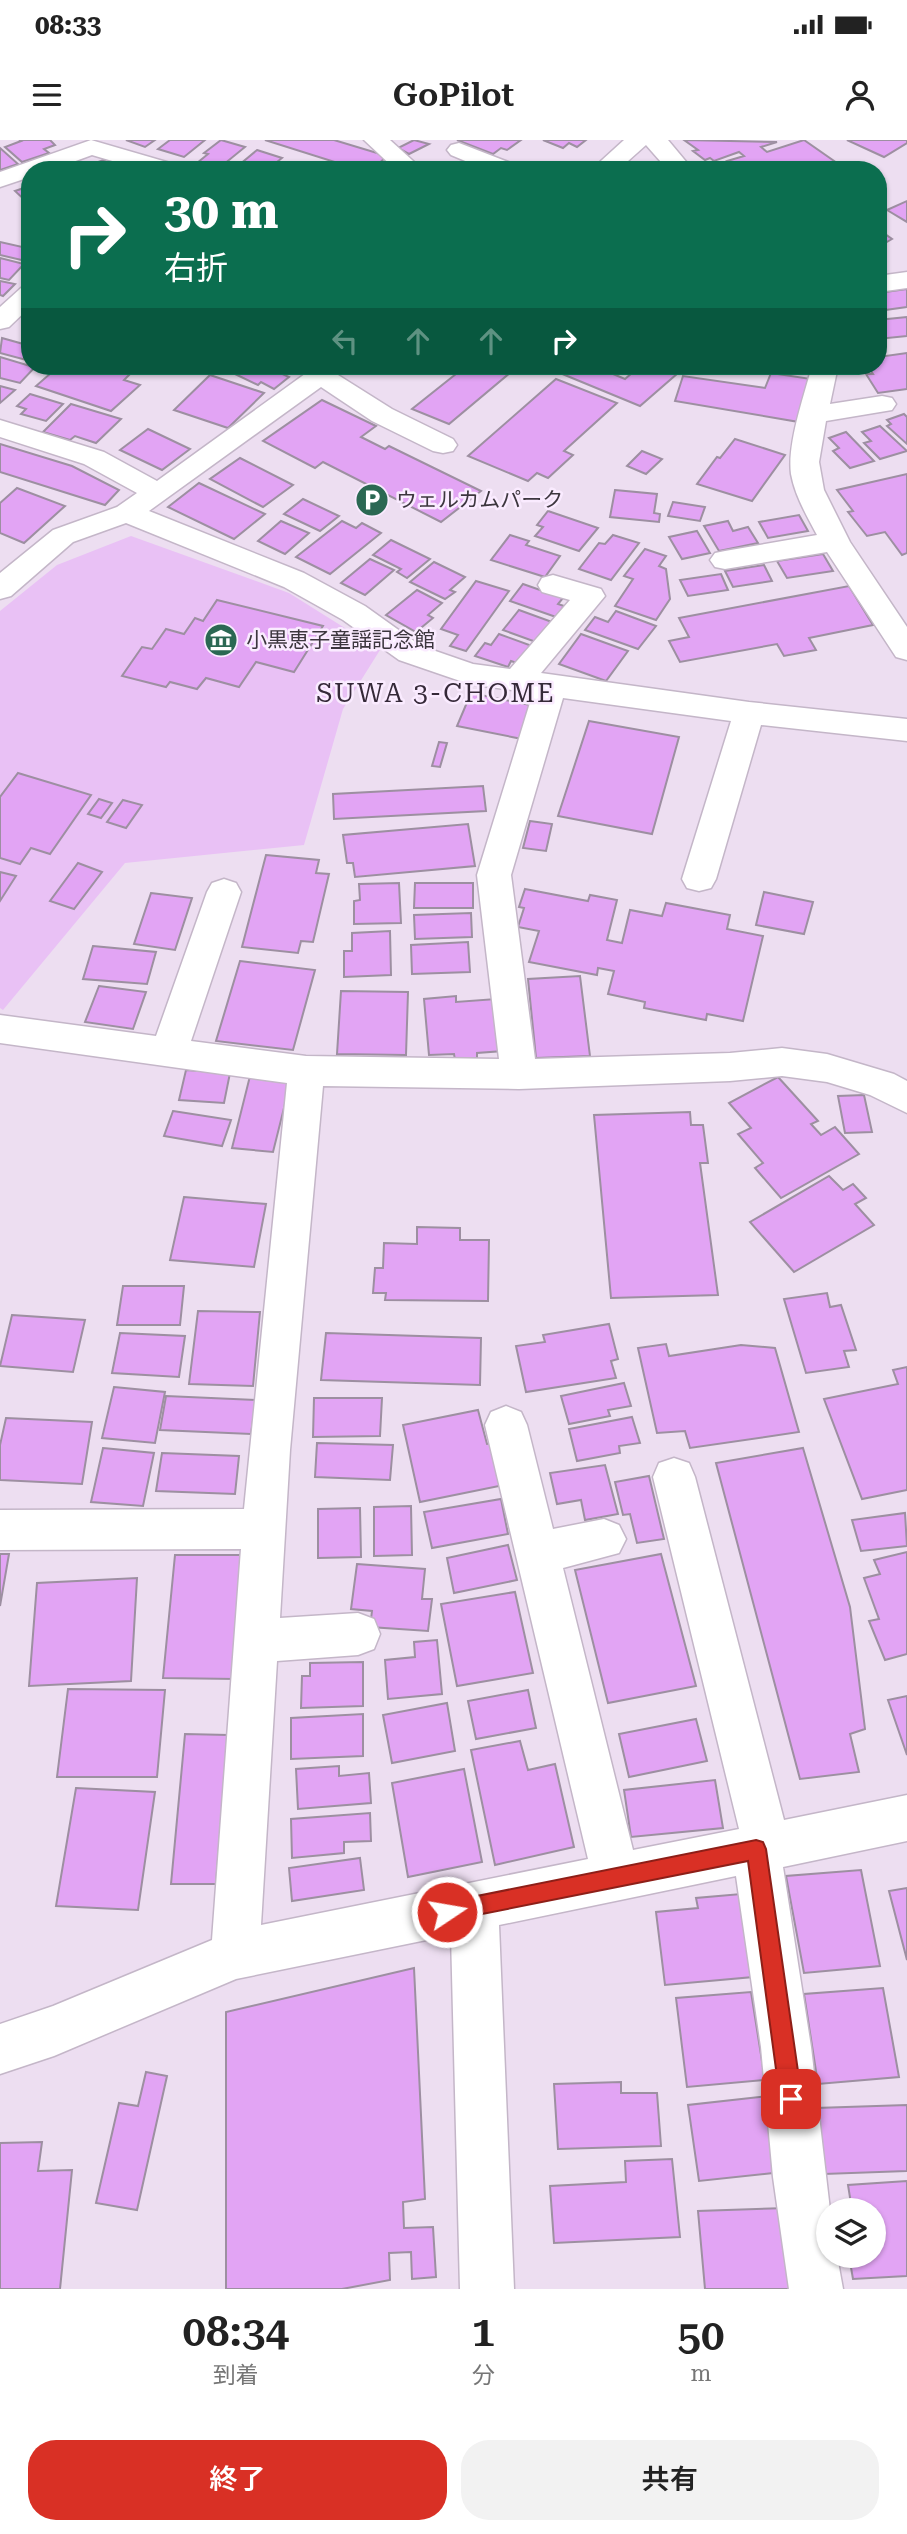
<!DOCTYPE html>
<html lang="ja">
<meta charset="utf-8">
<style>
body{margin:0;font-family:"Roboto Serif","Noto Sans JP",serif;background:#f2f2f2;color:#222;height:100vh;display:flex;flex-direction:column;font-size:26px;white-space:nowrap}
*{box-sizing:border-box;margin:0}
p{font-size:23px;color:#767676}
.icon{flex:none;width:38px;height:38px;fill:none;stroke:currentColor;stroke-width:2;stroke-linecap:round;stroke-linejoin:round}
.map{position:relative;height:2149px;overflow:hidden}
.panel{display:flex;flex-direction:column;background:#fff;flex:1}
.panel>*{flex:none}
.hud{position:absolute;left:21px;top:21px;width:866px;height:214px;border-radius:28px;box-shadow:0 2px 5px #0004;background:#0b6e4f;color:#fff;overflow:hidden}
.fabs{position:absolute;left:816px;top:2058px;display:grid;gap:14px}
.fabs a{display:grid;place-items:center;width:70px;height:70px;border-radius:50%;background:#fff;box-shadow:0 2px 5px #0004;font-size:35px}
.pin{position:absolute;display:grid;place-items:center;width:60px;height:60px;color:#fff;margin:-30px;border-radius:14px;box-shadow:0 4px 10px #0006}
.me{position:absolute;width:77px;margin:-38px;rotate:78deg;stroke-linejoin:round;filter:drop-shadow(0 0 5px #0008)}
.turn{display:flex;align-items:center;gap:24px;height:147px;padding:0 28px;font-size:32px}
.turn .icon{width:91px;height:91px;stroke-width:2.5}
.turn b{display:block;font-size:49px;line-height:60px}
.lanes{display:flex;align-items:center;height:66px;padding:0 28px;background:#0003;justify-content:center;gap:35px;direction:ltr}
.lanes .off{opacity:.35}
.eta{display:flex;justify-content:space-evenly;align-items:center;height:119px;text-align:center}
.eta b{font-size:42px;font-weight:600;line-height:49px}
.action{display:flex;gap:14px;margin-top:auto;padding:14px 28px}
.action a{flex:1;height:80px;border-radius:28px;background:#d93025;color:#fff;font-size:28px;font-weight:600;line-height:80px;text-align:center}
.action a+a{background:#f2f2f2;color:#222}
.status{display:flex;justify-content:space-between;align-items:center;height:49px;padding:0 35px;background:#fff;direction:ltr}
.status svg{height:19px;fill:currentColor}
header{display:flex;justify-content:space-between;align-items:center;height:91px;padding:0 28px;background:#fff;font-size:32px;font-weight:600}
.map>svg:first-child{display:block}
</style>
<div class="status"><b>08:33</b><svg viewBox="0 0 49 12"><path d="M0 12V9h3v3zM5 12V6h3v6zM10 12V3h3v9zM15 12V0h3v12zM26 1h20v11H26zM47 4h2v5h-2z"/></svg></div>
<header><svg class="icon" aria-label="menu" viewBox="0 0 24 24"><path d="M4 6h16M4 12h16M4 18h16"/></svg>GoPilot<svg class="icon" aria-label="person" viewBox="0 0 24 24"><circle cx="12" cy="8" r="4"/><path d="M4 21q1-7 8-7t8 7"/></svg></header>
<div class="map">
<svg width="907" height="2149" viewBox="0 0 907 2149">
<rect width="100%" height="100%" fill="#eddef1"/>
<path fill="#e9c1f5" d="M131,396L289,453L380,510L343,569L304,705L125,723L3,870L0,868V471L57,425Z"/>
<g fill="#e2a4f4" stroke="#9d8fa1" stroke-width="2">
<path d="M19,0H50L55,5L44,9L49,13L22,22L5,7L21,1Z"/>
<path d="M126,0H155L145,7Z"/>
<path d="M170,0H205L184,17L158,9Z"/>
<path d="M221,0L245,7L218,29L197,23L208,14L204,13Z"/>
<path d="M265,0H334L387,16L372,30H360Z"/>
<path d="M414,0L429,4L409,14L398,8Z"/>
<path d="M457,0H521L507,10L501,8L493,14Z"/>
<path d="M543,0H586L577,7L569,3L563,8Z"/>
<path d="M684,0L777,2L761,7L767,12L804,0L847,30H714L730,24L727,21L744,16L739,12L714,21L710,18L705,20L693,11L698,10Z"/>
<path d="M847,0H907V3L884,17Z"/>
<path d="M0,8L18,24L0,30Z"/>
<path d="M257,10L282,18L267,30H233Z"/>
<path d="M104,20L117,30H76Z"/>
<path d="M296,22L319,29L285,30Z"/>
<path d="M649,22H657L670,30H630Z"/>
<path d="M30,46V65L15,51Z"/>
<path d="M907,61V82L887,70Z"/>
<path d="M878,89L892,99L878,107Z"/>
<path d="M0,102L22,107L25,104L30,105V122L0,115Z"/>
<path d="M0,118L24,124L9,140L0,138Z"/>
<path d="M0,141L15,144L3,156L0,155Z"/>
<path d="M907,149V167L878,171V153Z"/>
<path d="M907,177V196L878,199V180Z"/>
<path d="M2,198L27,205L30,201V221L0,213Z"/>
<path d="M907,213V249L878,253L866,234H873L868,226H878V217Z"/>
<path d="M0,217L30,226H36L20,243L0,238Z"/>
<path d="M59,226H132L137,227L124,240L140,245L111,271L36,246Z"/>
<path d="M246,226H265L289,237L274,249L261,242L258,245L235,234Z"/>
<path d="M466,226L517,227L449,284L412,269Z"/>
<path d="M543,226H594L625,239L640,226H661L678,233L640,266Z"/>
<path d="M771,233L811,239L799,282L675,261L683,236L765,248Z"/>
<path d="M210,235L264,253L228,288L174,270Z"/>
<path d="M556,239L617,263L564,311L573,315L548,338L537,333L528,341L468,316Z"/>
<path d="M0,246L15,250L0,263Z"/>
<path d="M30,254L63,264L46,281L21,274L26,269L17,266Z"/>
<path d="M322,260L376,286L361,297L385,309L389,306L481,351L441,382L323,322L315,328L263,301Z"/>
<path d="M71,264L121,279L96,303L75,296L70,300L43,292Z"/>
<path d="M904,274L907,277V304L887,286L891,284L887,280Z"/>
<path d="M880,286L907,311L880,319L864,303L871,301L862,292Z"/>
<path d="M148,289L190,309L162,330L120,310Z"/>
<path d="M846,292L874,321L850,328L833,311L839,308L829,298Z"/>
<path d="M735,299L785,315L752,361L697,344L717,317L720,318Z"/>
<path d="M0,304L72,326L119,350L105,365L0,332Z"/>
<path d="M642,311L662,319L646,334L627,326Z"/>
<path d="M240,318L293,345L263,367L210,339Z"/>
<path d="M907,334V413L902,415L885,392L867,396L848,372L853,371L837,350Z"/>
<path d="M199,343L265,374L234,399L168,367Z"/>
<path d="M17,348L65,366L24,403L0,393V363Z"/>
<path d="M615,350L657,354L654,373L660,374L659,382L610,377Z"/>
<path d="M303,359L339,376L320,391L284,374Z"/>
<path d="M673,362L705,367L700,381L668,376Z"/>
<path d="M548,371L598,388L579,411L535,396L543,387L537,385Z"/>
<path d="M799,375L808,391L768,398L759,382Z"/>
<path d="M281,381L309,393L285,414L258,401Z"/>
<path d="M342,381L356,388L362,383L381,393L330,434L296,417Z"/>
<path d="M728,381L733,391L748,387L758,403L719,411L704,386Z"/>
<path d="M697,391L710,413L682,419L669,397Z"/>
<path d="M510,395L529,401L526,405L560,416L545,437L491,420Z"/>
<path d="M613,395L639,403L611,440L579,429L599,403L605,404Z"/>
<path d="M391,400L430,419L407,438L397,432L401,429L373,415Z"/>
<path d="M645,409L666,416L659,426L666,429L670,459L656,480L615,466L633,439L624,436Z"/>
<path d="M823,414L833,431L787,438L777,421Z"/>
<path d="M370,419L394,430L365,455L341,443Z"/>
<path d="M434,422L465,437L450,450L455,452L445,459L410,442Z"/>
<path d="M764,425L772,441L733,447L725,431Z"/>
<path d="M721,434L728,450L688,456L680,440Z"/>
<path d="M476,441L509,451L466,511L450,506L458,495L441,489Z"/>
<path d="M523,444L563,458L558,464L564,466L556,477L510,461Z"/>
<path d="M849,446L873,485L809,498L816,510L784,516L777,504L680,522L669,501L689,497L679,478Z"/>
<path d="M417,450L442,463L428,475L433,478L416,492L386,475Z"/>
<path d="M217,460L323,486L294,532L256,522L239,547L206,538L197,549L170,542L166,547L122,536L142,507L152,509L166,489L184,494L195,478L203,481Z"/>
<path d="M519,470L552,482L536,502L503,490Z"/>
<path d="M616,471L656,486L638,509L585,490L595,477L608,482Z"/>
<path d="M499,494L532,506L520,524L511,521L508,527L475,516L485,503L491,505Z"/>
<path d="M581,494L628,511L606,541L559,524Z"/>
<path d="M471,553L535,566L522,599L457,586Z"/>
<path d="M589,581L679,597L652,694L558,676Z"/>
<path d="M439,602L447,603L440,627L432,626Z"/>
<path d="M18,633L91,655L50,714L31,708L20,724L0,718V657Z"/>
<path d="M483,646L486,671L334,679L333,654Z"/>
<path d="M99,659L112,663L101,678L88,674Z"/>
<path d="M123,660L142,665L126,688L107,682Z"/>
<path d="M530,681L552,684L546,711L523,708Z"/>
<path d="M468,684L475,726L355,737L353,723H347L343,695Z"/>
<path d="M266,715L319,720L316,733L329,734L313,802L301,801L298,813L242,807Z"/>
<path d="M78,723L102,732L74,769L50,761Z"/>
<path d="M0,732L16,736L0,761Z"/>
<path d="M399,743L401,783L354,784V761L360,760L359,744Z"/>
<path d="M415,743H473V768H414Z"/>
<path d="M525,749L588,761L590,755L617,760L607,800L622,803L630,770L662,776L666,763L730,775L727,789L763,796L743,881L707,874L706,880L644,868L645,862L608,854L614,831L598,828L597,835L529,822L539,791L518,787L524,768L519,767Z"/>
<path d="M764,752L813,762L804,794L756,785Z"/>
<path d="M151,753L192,758L175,810L134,804Z"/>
<path d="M471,773L472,797L415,799L414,775Z"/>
<path d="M390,791L391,835L344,837V811H352V793Z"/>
<path d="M468,802L470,832L412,834L411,805Z"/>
<path d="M93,806L156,812L147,844L83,839Z"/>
<path d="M240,821L315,830L293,910L216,901Z"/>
<path d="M580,836L590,916L536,918L528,839Z"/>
<path d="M99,846L146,852L133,889L85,882Z"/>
<path d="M341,851L408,852L406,915L337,914Z"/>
<path d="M456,856V862L496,859L503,911L477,913V918L455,920L454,914L429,915L424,859Z"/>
<path d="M186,930L230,933L224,963L179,960Z"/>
<path d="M250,936L291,940L273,1012L232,1008Z"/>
<path d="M778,937L818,981L811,984L821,995L835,987L859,1014L781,1058L755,1028L763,1023L738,994L751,988L729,963Z"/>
<path d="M864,955L872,992L845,993L838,956Z"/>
<path d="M173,971L231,980L222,1006L164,996Z"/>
<path d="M690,972L691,985H703L708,1023H700L718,1155L611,1158L594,975Z"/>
<path d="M829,1036L843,1050L853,1044L866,1058L855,1064L874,1085L794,1132L750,1082Z"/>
<path d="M184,1057L266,1064L254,1127L170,1120Z"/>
<path d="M417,1087L460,1088V1100H489L488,1161L385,1160L386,1153H373L375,1128H383L384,1103L417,1104Z"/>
<path d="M123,1146H184L180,1185H117Z"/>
<path d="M827,1153L830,1167L841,1165L856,1210L844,1211L849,1227L806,1233L784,1159Z"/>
<path d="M198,1171L260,1172L253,1246L189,1244Z"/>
<path d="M12,1175L85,1180L73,1232L0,1226Z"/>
<path d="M609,1184L618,1219L611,1221L616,1238L526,1252L516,1206L545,1202L543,1195Z"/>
<path d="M120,1193L185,1196L179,1237L112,1233Z"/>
<path d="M326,1193L481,1198L480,1245L321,1240Z"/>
<path d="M666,1204L669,1216L741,1205L775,1208L799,1292L690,1308L685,1291L657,1293L638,1208Z"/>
<path d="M907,1227V1350L862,1359L824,1259L898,1244L893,1230Z"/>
<path d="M624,1243L631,1266L608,1270L610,1276L569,1284L561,1256Z"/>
<path d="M114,1247L165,1252L155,1303L102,1298Z"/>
<path d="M166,1256L256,1260L251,1294L160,1290Z"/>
<path d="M314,1258H382L380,1296L313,1297Z"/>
<path d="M478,1270L487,1304L494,1303L504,1345L420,1362L403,1285Z"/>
<path d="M632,1277L640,1303L619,1306L620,1313L577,1321L569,1289Z"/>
<path d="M6,1278L92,1282L82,1344L0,1340V1305Z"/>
<path d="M317,1303L393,1305L390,1340L315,1337Z"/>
<path d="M103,1308L154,1313L143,1366L91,1362Z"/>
<path d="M803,1308L850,1467L865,1589L850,1594L859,1632L800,1639L716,1323Z"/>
<path d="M162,1313L239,1316L235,1354L156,1351Z"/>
<path d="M605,1325L618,1374L585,1380L581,1360L557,1364L550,1333Z"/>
<path d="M649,1336L664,1399L637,1403L630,1374L623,1375L615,1342Z"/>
<path d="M501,1359L508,1394L432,1408L424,1372Z"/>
<path d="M411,1366L412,1415L374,1416V1367Z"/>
<path d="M360,1368L361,1417L318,1418V1369Z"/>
<path d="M905,1373L907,1406L861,1411L852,1380Z"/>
<path d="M508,1405L517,1440L454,1453L447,1418Z"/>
<path d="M907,1412V1514L885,1520L869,1481L879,1479L864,1438L880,1434L874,1420Z"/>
<path d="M0,1414H9L0,1466Z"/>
<path d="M661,1414L696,1546L608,1563L575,1430Z"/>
<path d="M175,1415H244L236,1539L163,1538Z"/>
<path d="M357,1424L425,1429L422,1459H432L428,1491L370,1487L372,1471L351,1469Z"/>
<path d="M137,1438L131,1541L29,1546L37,1443Z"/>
<path d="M515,1452L533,1533L457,1546L441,1464Z"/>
<path d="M437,1500L442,1554L388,1559L385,1520L415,1517L414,1502Z"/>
<path d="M363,1522V1566L301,1568L302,1536H310V1523Z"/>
<path d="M68,1549L165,1550L157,1637H57Z"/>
<path d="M528,1550L536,1588L476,1599L468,1561Z"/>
<path d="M907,1556V1615L888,1560Z"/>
<path d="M447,1563L455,1611L392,1623L383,1575Z"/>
<path d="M363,1574V1616L291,1619V1578Z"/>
<path d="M696,1579L707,1621L629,1637L619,1594Z"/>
<path d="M185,1594L228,1595L216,1744H171Z"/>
<path d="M520,1601L528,1630L555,1624L574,1707L495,1725L471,1610Z"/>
<path d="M339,1626V1636L369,1633L371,1663L298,1669L296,1629Z"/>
<path d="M464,1629L482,1722L408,1737L392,1643Z"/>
<path d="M715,1640L723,1688L631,1697L624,1650Z"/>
<path d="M76,1648L155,1652L138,1770L56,1766Z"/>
<path d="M370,1673L371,1701L344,1702V1713L292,1718L291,1679Z"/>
<path d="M360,1718L364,1750L292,1761L289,1728Z"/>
<path d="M861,1730L880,1826L804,1833L786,1736Z"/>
<path d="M907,1748V1820L889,1751Z"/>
<path d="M741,1754L753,1837L665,1845L656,1772L698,1768L696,1758Z"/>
<path d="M414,1828L425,2059L403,2062L404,2088L433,2087L436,2137L412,2139L411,2112L389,2113L390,2140L342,2149H226V1872Z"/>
<path d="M883,1848L899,1937L818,1944L804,1854Z"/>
<path d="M751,1852L765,1940L687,1947L676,1858Z"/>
<path d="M146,1932L167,1936L137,2070L96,2063L119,1963L138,1966Z"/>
<path d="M621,1942V1953H657L661,2006L558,2009L554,1944Z"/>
<path d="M768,1956L782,2032L699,2041L688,1965Z"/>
<path d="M907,1965V2031L824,2034L816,1968Z"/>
<path d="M42,2002L38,2031L72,2030L60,2149H0V2003Z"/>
<path d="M672,2019L680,2097L554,2103L550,2046L626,2042L625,2021Z"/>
<path d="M907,2041V2136L853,2139L849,2116H873V2070H852L848,2045Z"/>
<path d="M787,2068L796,2149H705L698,2071Z"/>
</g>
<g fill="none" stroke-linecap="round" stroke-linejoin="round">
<defs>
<g id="minor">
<path d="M91,0L177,25L181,30H143L92,15L51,30H30V37L0,47V32Z"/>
<path d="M364,0H390L423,30H396Z"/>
<path d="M624,0H668L693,30H668L646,5L618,30H591Z"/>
<path d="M459,3L516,25L520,30H487L451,15L447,10L451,5Z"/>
<path d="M907,132V148L878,152V136Z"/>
<path d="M30,145V167L9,187L0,189V167L21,148Z"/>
<path d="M316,226H346L338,235L392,269L453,299L457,305L453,311L443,313L433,311L372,281L321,247L149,371L304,433L365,466L421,506L473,524L510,529L570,460L542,452L538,445L542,438L553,435L601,449L605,456L541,533L749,562L907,579V601L761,585L716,739L711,748L699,751L687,748L682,739L731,581L563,558L511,735L535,919L730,913L782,908L827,914L894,934L907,941V973L870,955L827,942L782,936L730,941L519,949L323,946L290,1310L280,1478L358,1473L374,1479L380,1494L374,1509L358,1515L277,1521L261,1785L588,1719L485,1285L491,1272L506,1266L521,1272L527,1285L553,1389L604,1379L619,1385L626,1399L619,1413L563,1428L633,1710L739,1689L653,1337L659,1323L674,1318L689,1323L695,1337L784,1680L907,1655V1701L783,1727L811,1907L830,2070H828V2116H837L843,2149H789L773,2037L761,1907L736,1736L499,1785L514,2149H460L451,1795L236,1839L54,1916L0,1934V1884L53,1866L212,1800L241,1409L0,1410V1370L244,1369L287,943L0,903V875L156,896L207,752L212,743L224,739L236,743L241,752L191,901L306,916L499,919L477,735L533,553L469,544L399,520L343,480L284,447L126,383L73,402L11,456L0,459V433L53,390L117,367L137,353L84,324L0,297V280L104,312L157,341Z"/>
<path d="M812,226H838L830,264L882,256L892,258L896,264L892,270L826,281L819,322L824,350L850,402L907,487V520L896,517L827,412L725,429L715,427L710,420L715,413L725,411L817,395C807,376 795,356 791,334C787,304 804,256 812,226Z"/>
</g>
</defs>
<use href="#minor" stroke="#c4b6c8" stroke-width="3"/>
<use href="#minor" fill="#fff" fill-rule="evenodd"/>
</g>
<path fill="#d93025" stroke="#8d1f18" stroke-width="2" d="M756,1700L763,1702L766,1709L802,1959L798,1966L791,1969L784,1966L780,1959L748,1721L447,1781L440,1779L438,1772L440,1764L447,1762Z"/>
<defs>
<symbol id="parking-disc" viewBox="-11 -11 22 22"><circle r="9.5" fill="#2b6853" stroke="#faebff"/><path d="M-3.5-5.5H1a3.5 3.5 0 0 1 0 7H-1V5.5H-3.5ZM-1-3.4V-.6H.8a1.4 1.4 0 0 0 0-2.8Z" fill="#fff"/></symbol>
<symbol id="museum-disc" viewBox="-11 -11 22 22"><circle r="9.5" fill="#2b6853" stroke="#faebff"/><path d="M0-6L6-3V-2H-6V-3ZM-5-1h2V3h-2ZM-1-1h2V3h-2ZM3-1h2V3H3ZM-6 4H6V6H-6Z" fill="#fff"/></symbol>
</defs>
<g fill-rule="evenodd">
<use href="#parking-disc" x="353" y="341" width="38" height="38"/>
<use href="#museum-disc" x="202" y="481" width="38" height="38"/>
</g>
<g text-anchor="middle" stroke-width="5" stroke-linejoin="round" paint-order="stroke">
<g font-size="21" fill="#3c363e" stroke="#faebff" text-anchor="start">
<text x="396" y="367">ウェルカムパーク</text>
<text x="246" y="507">小黒恵子童謡記念館</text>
</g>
<g font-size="26" letter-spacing="2" fill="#352938" stroke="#faebff">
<text x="436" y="562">SUWA 3-CHOME</text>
</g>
</g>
</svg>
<div class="fabs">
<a><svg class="icon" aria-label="layers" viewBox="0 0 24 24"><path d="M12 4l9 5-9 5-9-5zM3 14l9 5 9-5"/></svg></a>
</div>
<div class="pin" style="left:791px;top:1959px;background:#d93025"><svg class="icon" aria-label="arrive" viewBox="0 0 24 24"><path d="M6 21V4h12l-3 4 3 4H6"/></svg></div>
<svg class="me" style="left:447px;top:1772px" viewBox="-20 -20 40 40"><circle r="17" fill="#d93025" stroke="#fff" stroke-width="3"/><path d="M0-11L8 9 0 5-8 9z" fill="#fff"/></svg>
<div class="hud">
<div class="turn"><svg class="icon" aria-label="right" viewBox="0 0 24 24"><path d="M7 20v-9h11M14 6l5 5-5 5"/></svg><div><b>30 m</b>右折</div></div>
<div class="lanes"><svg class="icon off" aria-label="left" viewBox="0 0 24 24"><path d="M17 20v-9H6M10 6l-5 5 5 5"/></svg><svg class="icon off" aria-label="ahead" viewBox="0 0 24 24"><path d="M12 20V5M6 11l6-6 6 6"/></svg><svg class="icon off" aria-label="ahead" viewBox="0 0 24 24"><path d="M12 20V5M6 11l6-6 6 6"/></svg><svg class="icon" aria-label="right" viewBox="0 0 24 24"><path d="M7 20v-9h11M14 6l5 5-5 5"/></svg></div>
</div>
</div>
<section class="panel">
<div class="eta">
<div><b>08:34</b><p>到着</p></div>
<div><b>1</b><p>分</p></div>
<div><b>50</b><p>m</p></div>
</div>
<div class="action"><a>終了</a><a>共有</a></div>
</section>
